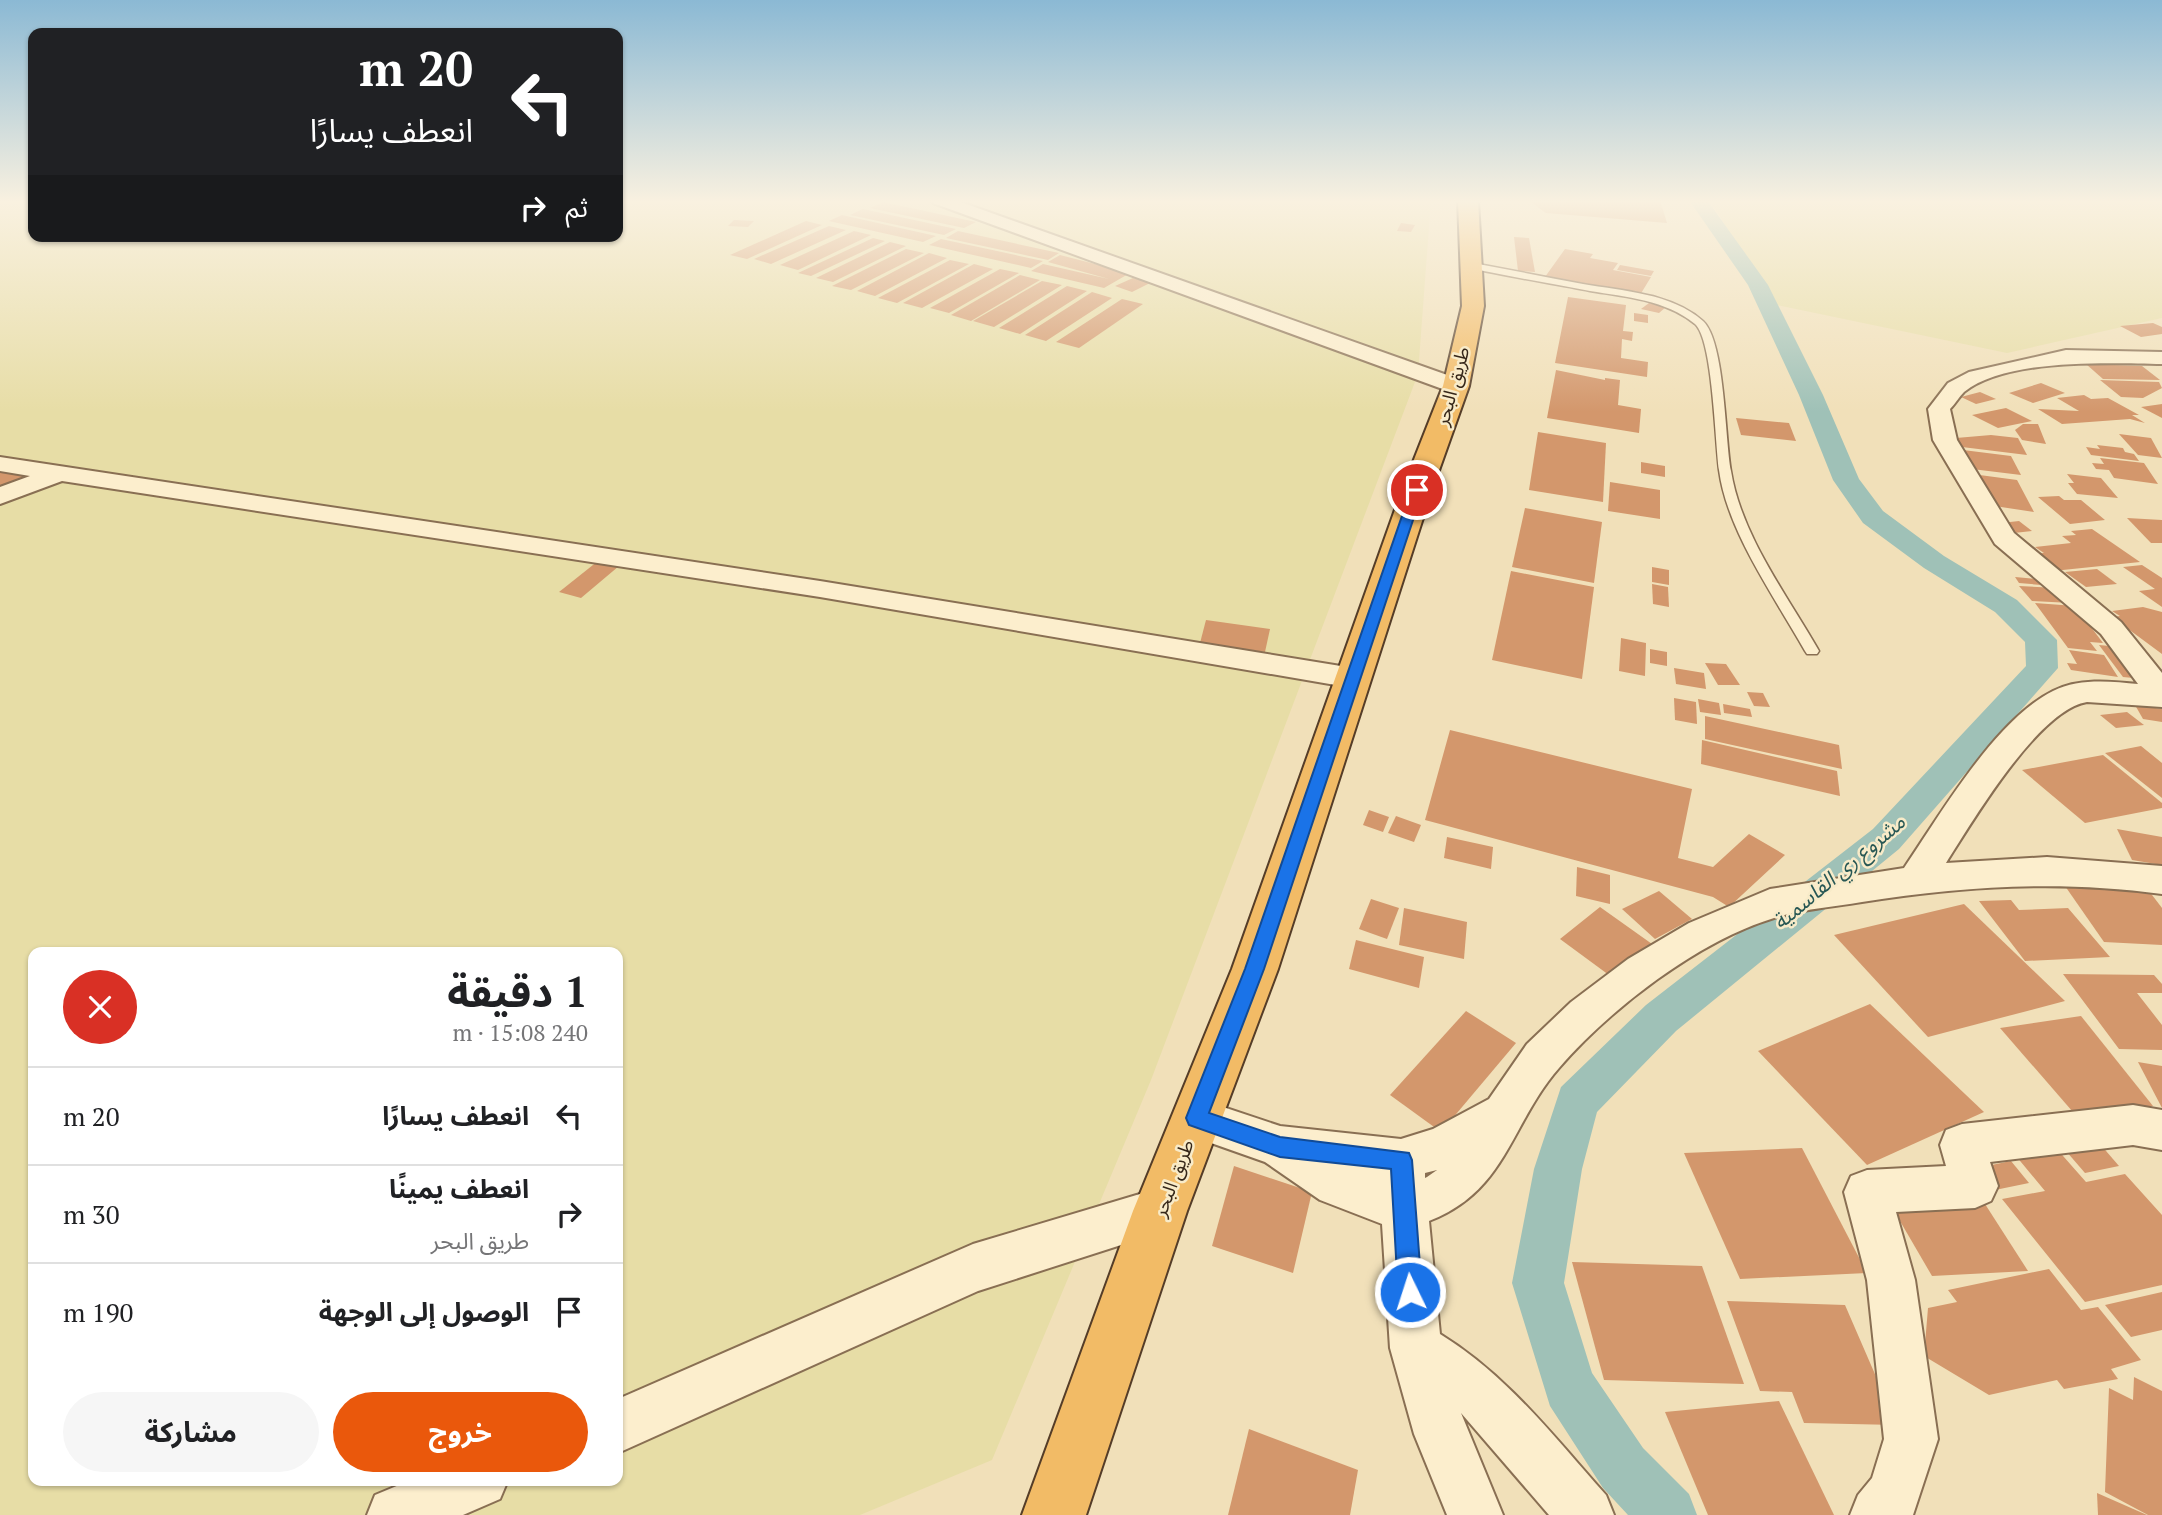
<!DOCTYPE html>
<html lang="ar">
<meta charset="utf-8">
<style>
body{margin:0;font-family:"PT Serif","Noto Sans Arabic",serif;background:#f6f6f6;color:#202124;direction:rtl;height:100vh;display:flex;flex-direction:column;font-size:26px;white-space:nowrap}
*{box-sizing:border-box;margin:0}
p{font-size:23px;color:#757577}
.icon{flex:none;width:38px;height:38px;fill:none;stroke:currentColor;stroke-width:2;stroke-linecap:round;stroke-linejoin:round}
.map{position:relative;flex:1;overflow:hidden;direction:ltr}
.sheet{position:absolute;left:28px;top:947px;width:595px;height:539px;display:flex;flex-direction:column;background:#fff;border-radius:14px;box-shadow:0 2px 5px #0004;direction:rtl}
.sheet>*{flex:none}
.top-card{position:absolute;left:28px;top:28px;width:595px;height:214px;border-radius:14px;box-shadow:0 2px 5px #0004;direction:rtl;background:#202124;color:#fff;overflow:hidden}
.pin{position:absolute;display:grid;place-items:center;width:60px;height:60px;color:#fff;margin:-30px;border:4px solid #fff;border-radius:50%;box-shadow:0 2px 7px #0007}
.me{position:absolute;width:77px;margin:-38px;rotate:356deg;stroke-linejoin:round;filter:drop-shadow(0 0 5px #0008)}
.turn{display:flex;align-items:center;gap:24px;height:147px;padding:0 35px;font-size:32px}
.turn .icon{width:91px;height:91px;stroke-width:2.5}
.turn b{display:block;font-size:49px;line-height:60px}
.then{display:flex;align-items:center;height:66px;padding:0 35px;background:#0003;gap:14px;font-size:26px}
.round{display:grid;place-items:center;flex:none;width:74px;height:74px;border-radius:37px;background:#f6f6f6}
.headline{display:flex;align-items:center;justify-content:space-between;height:119px;padding:0 35px}
h1{font-size:42px;font-weight:700;line-height:52px}
.button{display:flex;gap:14px;margin-top:auto;padding:14px 35px}
.button a{flex:1;height:80px;border-radius:42px;background:#ea580c;color:#fff;font-size:28px;font-weight:700;line-height:80px;text-align:center}
.button a+a{background:#f6f6f6;color:#202124}
ul{padding:0;list-style:none}
li{display:flex;align-items:center;gap:21px;height:98px;padding:0 35px;border-top:2px solid #e0e0e0}
li div{flex:1}
li b{display:block;font-size:26px}
li em{font-style:normal}
.map>svg:first-child{display:block}
</style>
<div class="map">
<svg width="2162" height="1515" viewBox="0 0 2162 1515">
<rect width="100%" height="100%" fill="#f1e0b9"/>
<g fill="#e7dda6" fill-rule="evenodd">
<path d="M0,200H33V236H618V200H1431L1418,374L1151,1080L992,1460L860,1515H0ZM33,952H618V1480H33Z"/>
<path d="M1710,200H2162V318L2007,353L1772,304Z"/>
</g>
<g fill="none" stroke-linecap="round" stroke-linejoin="round">
<path fill="#9fc1b7" fill-rule="evenodd" d="M1689,200H1707L1768,285L1823,395L1859,479L1883,511L1944,556L2017,600L2057,640L2058,668L1899,849L1676,1031L1597,1112L1582,1169L1564,1283L1592,1373L1643,1448L1689,1494L1697,1515H1628L1603,1488L1550,1406L1512,1283L1534,1169L1561,1087L1646,1005L1873,829L2026,666L2025,642L1995,612L1924,568L1863,523L1833,480L1799,395L1748,285Z"/>
</g>
<g fill="#d3976c">
<path d="M1528,200H1660L1667,223L1546,213Z"/>
<path d="M883,202L976,222L964,228L870,208Z"/>
<path d="M863,209L956,229L944,235L850,215Z"/>
<path d="M842,215L936,236L923,242L829,221Z"/>
<path d="M734,220L754,221L748,227L728,226Z"/>
<path d="M806,221L822,225L747,259L730,255Z"/>
<path d="M1401,223L1415,225L1411,232L1397,231Z"/>
<path d="M829,226L846,230L771,264L754,259Z"/>
<path d="M854,231L871,235L798,270L780,265Z"/>
<path d="M958,231L1059,253L1048,260L946,238Z"/>
<path d="M1514,237L1529,238L1535,272L1518,271Z"/>
<path d="M873,238L885,241L811,276L798,273Z"/>
<path d="M941,239L1043,261L1031,268L929,245Z"/>
<path d="M890,242L906,246L833,282L816,278Z"/>
<path d="M906,249L924,253L851,290L832,286Z"/>
<path d="M1565,249L1593,254L1590,258L1618,263L1613,270L1651,277L1640,295L1545,277Z"/>
<path d="M929,253L947,258L875,296L857,291Z"/>
<path d="M1060,255L1130,273L1104,288L1031,271L1043,264L1109,279L1048,262Z"/>
<path d="M950,260L969,264L897,303L878,298Z"/>
<path d="M974,264L993,269L922,308L903,303Z"/>
<path d="M1620,265L1654,271L1651,276L1617,270Z"/>
<path d="M1000,269L1019,273L949,313L930,308Z"/>
<path d="M1020,275L1040,280L971,321L951,315Z"/>
<path d="M1133,278L1150,283L1132,292L1115,286Z"/>
<path d="M1042,281L1062,285L994,327L973,321Z"/>
<path d="M1067,286L1087,291L1020,334L999,328Z"/>
<path d="M1092,292L1112,298L1046,341L1025,335Z"/>
<path d="M1568,297L1626,305L1623,331L1633,332L1632,341L1622,339L1621,358L1648,362L1647,377L1555,363Z"/>
<path d="M1122,299L1143,304L1079,348L1056,342Z"/>
<path d="M1649,303L1666,307L1659,313L1641,309Z"/>
<path d="M1634,313L1648,315V323L1634,321Z"/>
<path d="M2153,323L2162,327V334L2141,337L2120,326Z"/>
<path d="M2086,364L2142,366L2160,380L2103,379Z"/>
<path d="M1556,370L1605,380V378L1620,380L1618,405L1641,409L1639,433L1547,418Z"/>
<path d="M2100,380L2159,382L2162,388L2143,398L2121,397Z"/>
<path d="M2041,383L2065,393L2033,403L2009,393Z"/>
<path d="M1980,392L1996,399L1976,404L1961,397Z"/>
<path d="M2084,395L2091,399L2108,398L2139,415H2132L2145,423L2130,419L2062,424L2038,409L2079,411L2057,398Z"/>
<path d="M2162,404V418L2141,407Z"/>
<path d="M2006,408L2032,421L1998,428L1972,415Z"/>
<path d="M1736,418L1789,423L1796,441L1741,435Z"/>
<path d="M2023,424H2038L2046,444L2022,440L2015,430Z"/>
<path d="M1538,432L1606,443L1603,502L1529,490Z"/>
<path d="M2119,434L2151,438L2162,458L2138,455Z"/>
<path d="M1991,435L2018,438L2027,455L1962,447L1956,438Z"/>
<path d="M2097,445L2123,448L2125,452L2134,454L2139,461L2091,455L2086,447L2100,449Z"/>
<path d="M1963,450L2011,456L2021,475L1972,469Z"/>
<path d="M2100,458L2144,463L2158,484L2114,478L2109,470L2096,469L2092,463L2104,464Z"/>
<path d="M1641,462L1665,466V477L1641,473Z"/>
<path d="M0,471L35,474L15,487L0,485Z"/>
<path d="M1972,474L2017,480L2034,512L1988,505Z"/>
<path d="M2067,474L2101,478L2118,498L2077,494L2068,483H2074Z"/>
<path d="M1610,482L1660,490V519L1608,511Z"/>
<path d="M2059,496L2064,500H2081L2105,520L2070,524L2038,497Z"/>
<path d="M1525,508L1602,522L1594,583L1512,567Z"/>
<path d="M2127,518L2162,520V543H2151Z"/>
<path d="M2019,521L2032,531L2014,533L2001,523Z"/>
<path d="M2092,529L2140,562L2053,571L2030,554L2044,553L2035,547L2071,543L2062,536L2076,535L2071,531Z"/>
<path d="M598,561L619,566L581,598L559,592Z"/>
<path d="M2142,565L2162,578V607L2139,591L2155,589L2123,567Z"/>
<path d="M1652,567L1669,570V585L1652,582Z"/>
<path d="M2097,569L2117,584L2086,587L2065,572Z"/>
<path d="M1511,571L1594,587L1582,679L1492,660Z"/>
<path d="M2015,577L2036,579L2041,585L2019,583Z"/>
<path d="M1652,584L1668,587L1669,607L1653,604Z"/>
<path d="M2019,586L2058,588L2071,603L2032,601Z"/>
<path d="M2035,603L2075,606L2103,643L2090,642L2097,651L2068,648Z"/>
<path d="M2143,607L2162,612V654L2112,617L2120,616L2112,611Z"/>
<path d="M1206,620L1270,629L1265,652L1200,643Z"/>
<path d="M1621,638L1646,643L1645,676L1619,671Z"/>
<path d="M2099,645L2120,647L2144,679L2123,677Z"/>
<path d="M1650,649L1667,652V666L1650,663Z"/>
<path d="M2069,650L2104,655L2118,677L2071,670L2067,663L2077,664Z"/>
<path d="M1705,663L1726,664L1740,685H1718Z"/>
<path d="M1674,668L1704,673L1706,689L1676,684Z"/>
<path d="M1747,692L1763,693L1770,707L1754,706Z"/>
<path d="M1674,698L1696,702L1697,724L1675,720Z"/>
<path d="M1698,699L1719,703L1721,715L1700,712Z"/>
<path d="M1723,704L1750,709L1752,717L1724,713Z"/>
<path d="M2135,705L2162,709V722L2143,719Z"/>
<path d="M2127,712L2144,725L2116,728L2100,715Z"/>
<path d="M1705,716L1839,745L1842,769L1705,739Z"/>
<path d="M1450,730L1692,789L1678,858L1713,867L1749,834L1785,855L1729,907L1713,897L1425,820Z"/>
<path d="M1702,740L1837,771L1840,796L1701,764Z"/>
<path d="M2141,746L2162,763V798L2105,753Z"/>
<path d="M2103,755L2162,803V808L2085,823L2022,770Z"/>
<path d="M1369,810L1389,817L1383,832L1363,825Z"/>
<path d="M1396,816L1421,825L1414,842L1388,833Z"/>
<path d="M2117,829L2162,837V865L2132,860Z"/>
<path d="M1447,837L1493,847L1491,869L1444,858Z"/>
<path d="M1577,867L1610,875V904L1576,896Z"/>
<path d="M2065,886L2149,891L2162,908V945L2104,942Z"/>
<path d="M1659,891L1692,919L1655,939L1622,909Z"/>
<path d="M1371,899L1399,908L1387,939L1359,929Z"/>
<path d="M2011,900L2019,910L2068,908L2110,957L2025,961L1979,901Z"/>
<path d="M1964,904L2065,1001L1928,1037L1834,935Z"/>
<path d="M1600,907L1652,944L1613,978L1560,939Z"/>
<path d="M1404,908L1467,922L1464,959L1399,945Z"/>
<path d="M1356,940L1424,957L1419,988L1349,969Z"/>
<path d="M2063,974L2154,975L2162,984V993H2137L2162,1025V1050L2119,1049Z"/>
<path d="M1870,1004L1984,1112L1867,1165L1758,1051Z"/>
<path d="M1466,1011L1516,1043L1441,1132L1390,1095Z"/>
<path d="M2081,1016L2153,1106L2079,1119L2000,1028Z"/>
<path d="M2138,1062L2162,1066V1108Z"/>
<path d="M2100,1144L2119,1166L2085,1173L2066,1151Z"/>
<path d="M1802,1148L1867,1273L1740,1279L1684,1153Z"/>
<path d="M2056,1148L2086,1182L2125,1174L2162,1215V1285L2085,1302L2002,1199L2045,1191L2016,1156Z"/>
<path d="M2011,1161L2029,1183L1995,1190L1977,1168Z"/>
<path d="M1234,1166L1312,1192L1293,1273L1212,1246Z"/>
<path d="M1985,1204L2028,1271L1932,1276L1893,1209Z"/>
<path d="M1572,1262L1702,1266L1744,1384L1604,1380Z"/>
<path d="M2049,1269L2081,1310L2098,1307L2141,1360L2111,1369L2118,1379L2064,1389L2057,1380L1989,1395L1924,1356L1928,1308L1957,1302L1948,1290Z"/>
<path d="M2162,1292V1330L2131,1337L2105,1305Z"/>
<path d="M1727,1301L1845,1305L1897,1425L1804,1423L1792,1392L1760,1391Z"/>
<path d="M2134,1377L2162,1391V1515H2148L2105,1492L2109,1388L2133,1400Z"/>
<path d="M1779,1401L1834,1515H1708L1665,1412Z"/>
<path d="M1249,1429L1358,1470L1350,1515H1228Z"/>
<path d="M2097,1493L2147,1515H2098Z"/>
</g>
<g fill="none" stroke-linecap="round" stroke-linejoin="round">
<defs>
<path id="service" d="M1473,263C1510,270 1546,277 1583,284C1622,291 1672,293 1703,321C1725,341 1725,439 1731,471C1741,535 1787,595 1819,651L1817,654H1807L1805,651C1774,596 1727,531 1719,470C1715,442 1713,340 1695,324C1666,300 1626,297 1590,291C1550,283 1510,277 1470,268V264Z"/>
<g id="minor">
<path d="M931,200H955L1464,381L1467,386L1464,391H1448L933,203Z"/>
<path d="M2066,350L2162,352V364C2109,363 2007,358 1964,392C1959,397 1955,404 1950,409L1957,440L2014,533L2121,622L2162,673V707L2087,702C2038,710 1972,822 1946,863L2047,857L2162,866V894C2061,880 1963,886 1862,902C1833,907 1802,909 1774,918C1698,941 1610,1009 1559,1068C1510,1124 1507,1191 1429,1221L1440,1334C1507,1375 1554,1437 1606,1495L1614,1515H1549L1461,1413L1503,1515H1447L1414,1434L1390,1348L1382,1224L1320,1200L1265,1162L1180,1132L1174,1118L1180,1104L1196,1098L1280,1126L1401,1139L1433,1129L1489,1099L1527,1044L1571,1002L1628,959L1689,923L1770,889L1904,868C1940,815 1995,720 2053,691C2078,678 2110,681 2138,684L2101,634L1995,544L1933,440L1928,409L1948,383L1969,372ZM1437,1170L1427,1177L1425,1178V1173Z"/>
<path d="M0,457L820,581L1353,668L1364,671L1368,678L1364,685L1353,688L820,597L62,481L0,504V487L30,476L0,471Z"/>
<path d="M2133,1105L2162,1110V1150L2133,1145L1990,1162L1998,1186L1991,1201L1975,1208L1896,1212L1915,1280L1938,1439L1913,1515H1850L1858,1495L1872,1478L1884,1439L1867,1280L1844,1192L1851,1176L1867,1170L1946,1166L1940,1145L1946,1130L1962,1124Z"/>
<path d="M1160,1188L1177,1195L1183,1211L1177,1227L978,1291L618,1453V1399L973,1244Z"/>
<path d="M411,1480H508L500,1499L463,1515H367L375,1495Z"/>
</g>
<path id="trunk" d="M1458,200H1478L1484,306L1469,386L1432,490L1278,969L1187,1211L1086,1515H1022L1133,1211L1232,969L1402,490L1443,386L1462,306Z"/>
</defs>
<use href="#service" stroke="#896f53" stroke-width="3"/>
<use href="#minor" stroke="#896f53" stroke-width="4"/>
<use href="#trunk" stroke="#553d28" stroke-width="4"/>
<use href="#service" fill="#fceecd" fill-rule="evenodd"/>
<use href="#minor" fill="#fceecd" fill-rule="evenodd"/>
<use href="#trunk" fill="#f2bb66" fill-rule="evenodd"/>
</g>
<linearGradient id="sky" x2="0" y2="1"><stop stop-color="#8bb9d4"/><stop offset="0.49" stop-color="#f9f1e0"/><stop offset="1" stop-color="#f9f1e0" stop-opacity="0"/></linearGradient>
<rect width="2162" height="412" fill="url(#sky)"/>
<path fill="#1a73e8" stroke="#114b97" stroke-width="2" d="M1417,486L1423,490L1264,969L1209,1113L1280,1137L1409,1153L1412,1160L1422,1292L1418,1300L1410,1304L1401,1300L1398,1292L1391,1169L1280,1157L1189,1125L1186,1118L1245,969L1411,490Z"/>
<g text-anchor="middle" stroke-width="5" stroke-linejoin="round" paint-order="stroke">
<g font-size="19" fill="#362719" stroke="#f8ebc9">
<text transform="translate(1452 386) rotate(-74)" y="7">طريق البحر</text>
<text transform="translate(1173 1178) rotate(-69)" y="7">طريق البحر</text>
</g>
<g font-size="21" font-style="italic" fill="#275754" stroke="#f8ebc9">
<text transform="translate(1839 872) rotate(-40)" y="7">مشروع ري القاسمية</text>
</g>
</g>
</svg>
<div class="pin" style="left:1417px;top:490px;background:#d93025"><svg class="icon" aria-label="arrive" viewBox="0 0 24 24"><path d="M6 21V4h12l-3 4 3 4H6"/></svg></div>
<svg class="me" style="left:1410px;top:1292px" viewBox="-20 -20 40 40"><circle r="17" fill="#1a73e8" stroke="#fff" stroke-width="3"/><path d="M0-11L8 9 0 5-8 9z" fill="#fff"/></svg>
<div class="top-card">
<div class="turn"><svg class="icon" aria-label="left" viewBox="0 0 24 24"><path d="M17 20v-9H6M10 6l-5 5 5 5"/></svg><div><b>20 m</b>انعطف يسارًا</div></div>
<div class="then">ثم<svg class="icon" aria-label="right" viewBox="0 0 24 24"><path d="M7 20v-9h11M14 6l5 5-5 5"/></svg></div>
</div>
<section class="sheet">
<div class="headline"><div><h1>1 دقيقة</h1><p>240 m · 15:08</p></div><a class="round" style="background:#d93025;color:#fff"><svg class="icon" aria-label="close" viewBox="0 0 24 24"><path d="M6 6l12 12M18 6L6 18"/></svg></a></div>
<ul>
<li><svg class="icon" aria-label="left" viewBox="0 0 24 24"><path d="M17 20v-9H6M10 6l-5 5 5 5"/></svg><div><b>انعطف يسارًا</b></div><em>20 m</em></li>
<li><svg class="icon" aria-label="right" viewBox="0 0 24 24"><path d="M7 20v-9h11M14 6l5 5-5 5"/></svg><div><b>انعطف يمينًا</b><p>طريق البحر</p></div><em>30 m</em></li>
<li><svg class="icon" aria-label="arrive" viewBox="0 0 24 24"><path d="M6 21V4h12l-3 4 3 4H6"/></svg><div><b>الوصول إلى الوجهة</b></div><em>190 m</em></li>
</ul>
<div class="button"><a>خروج</a><a>مشاركة</a></div>
</section>
</div>
